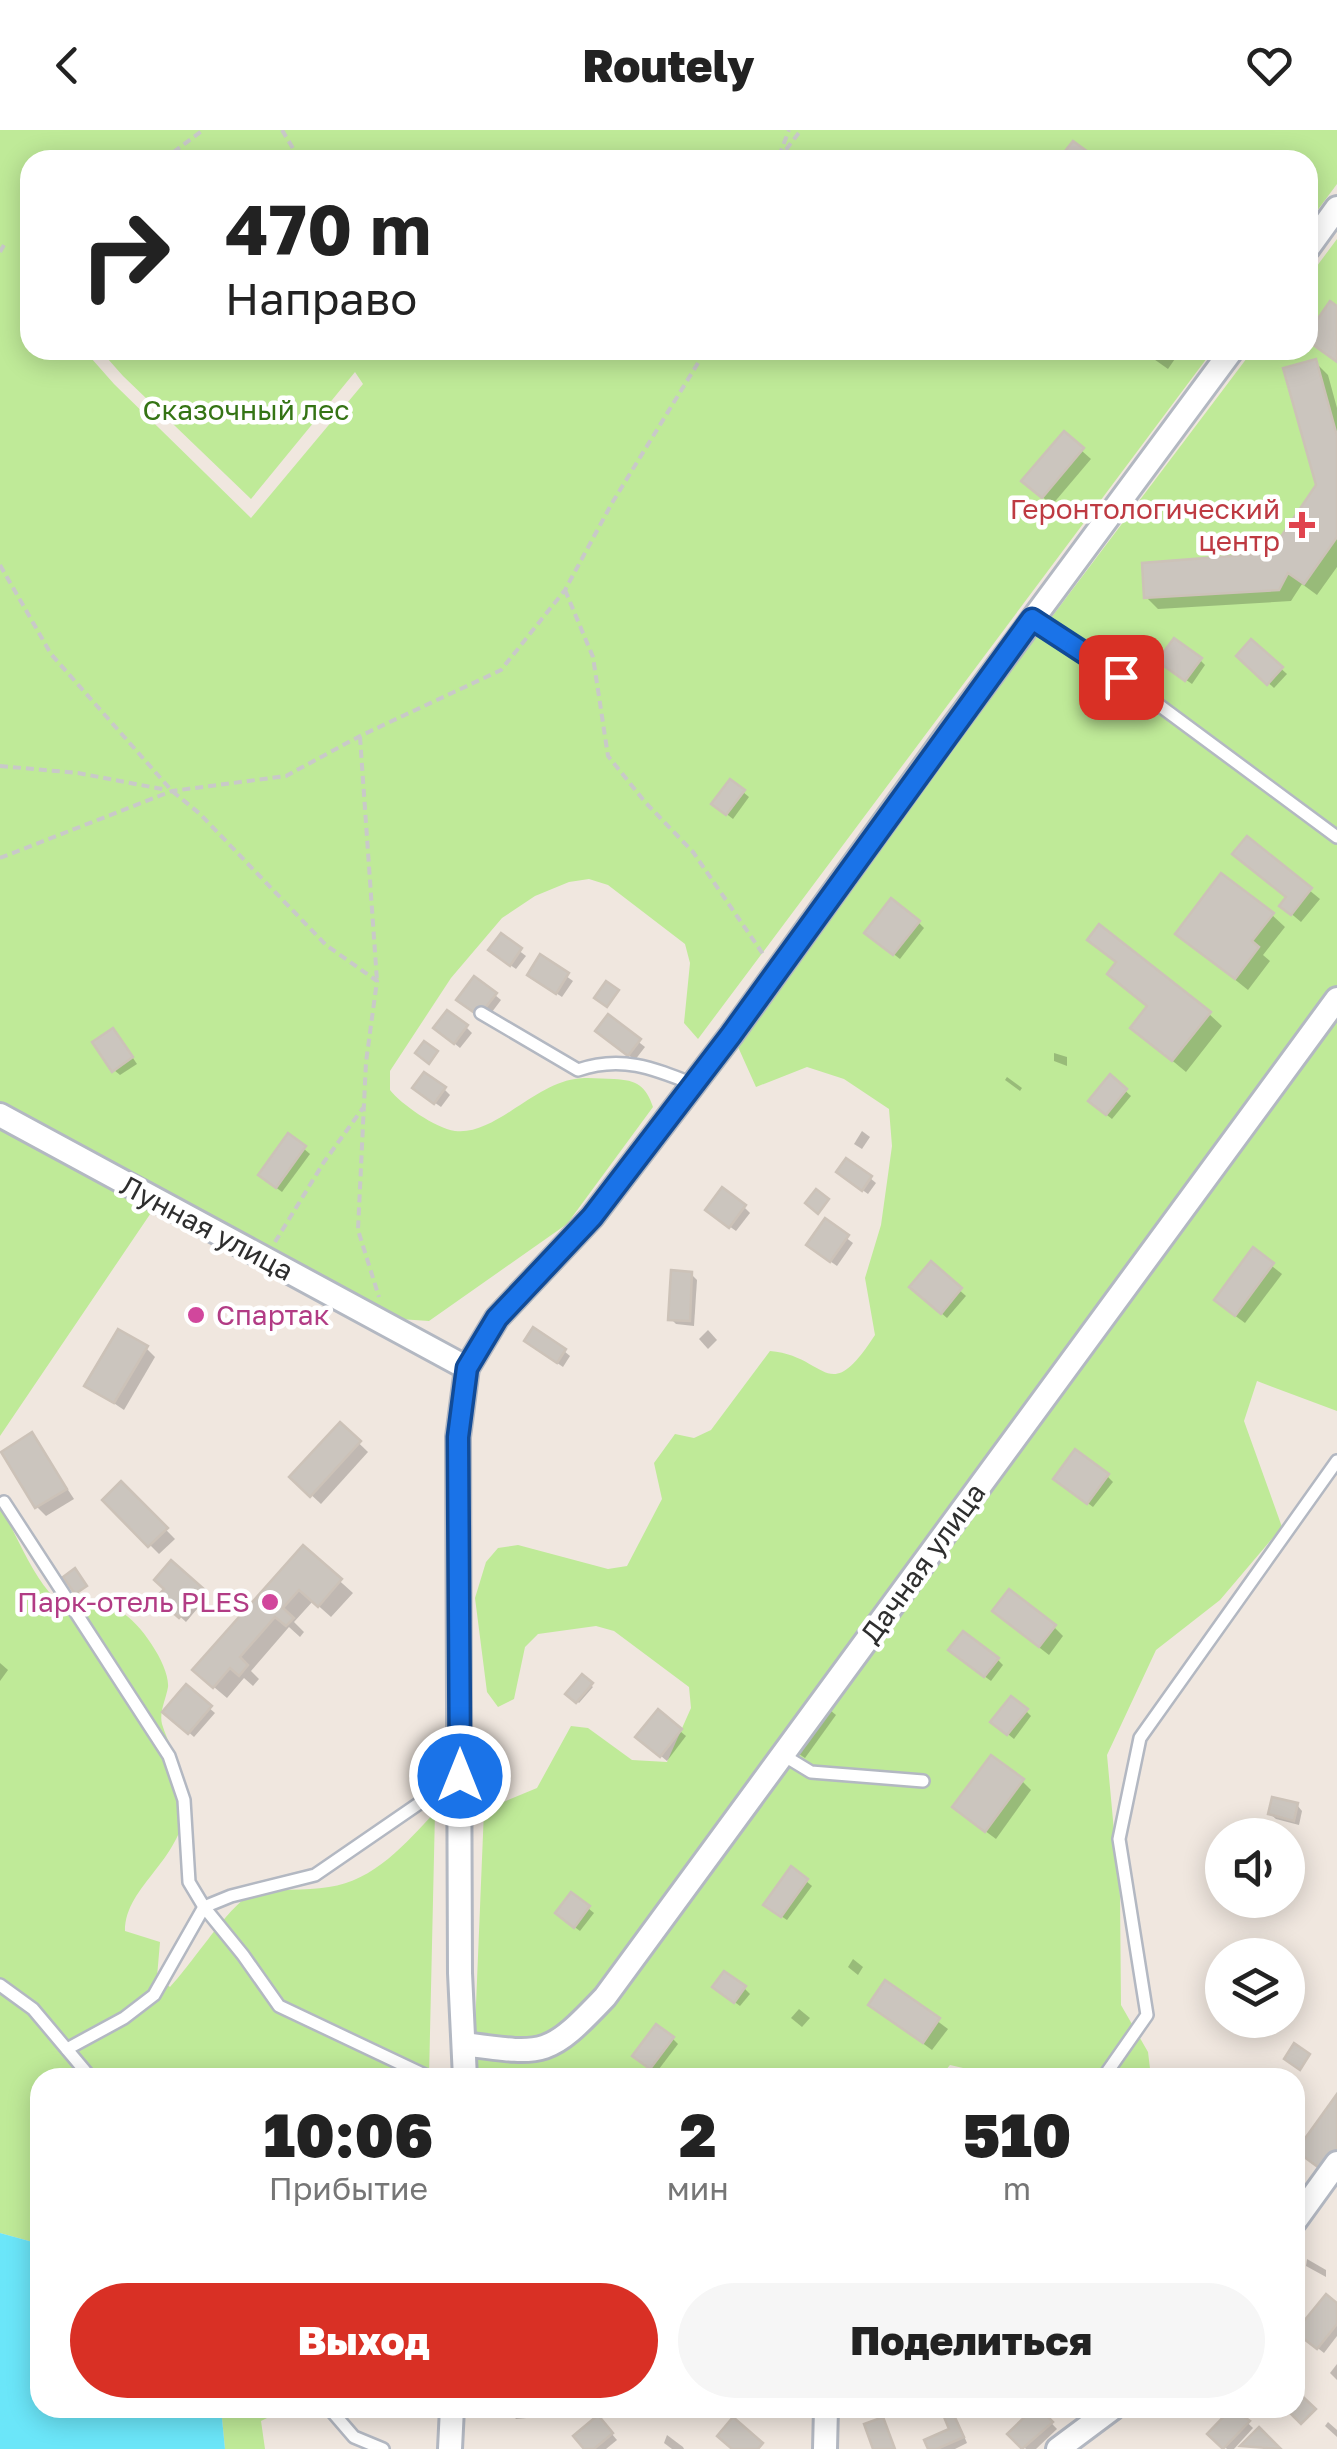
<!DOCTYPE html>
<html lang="ru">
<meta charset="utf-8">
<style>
body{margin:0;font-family:"Golos Text",sans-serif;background:#f6f6f6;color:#222;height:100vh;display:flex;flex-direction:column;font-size:38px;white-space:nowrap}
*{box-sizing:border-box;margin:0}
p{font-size:32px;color:#767676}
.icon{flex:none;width:55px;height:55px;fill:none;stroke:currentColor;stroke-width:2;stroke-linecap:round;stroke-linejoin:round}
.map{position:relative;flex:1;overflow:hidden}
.sheet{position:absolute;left:30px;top:1938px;width:1275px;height:350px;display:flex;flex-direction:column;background:#fff;border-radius:30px;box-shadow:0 5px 25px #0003}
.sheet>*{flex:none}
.banner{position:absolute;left:20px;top:20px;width:1298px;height:210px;border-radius:30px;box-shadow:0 5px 25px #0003;background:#fff;color:#222;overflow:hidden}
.controls{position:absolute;left:1205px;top:1688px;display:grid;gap:20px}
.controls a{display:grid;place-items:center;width:100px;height:100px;border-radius:50%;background:#fff;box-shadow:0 5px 25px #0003;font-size:50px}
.pin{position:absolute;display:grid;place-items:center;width:85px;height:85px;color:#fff;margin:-42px;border-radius:20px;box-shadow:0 5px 15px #0006}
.me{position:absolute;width:110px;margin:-55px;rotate:0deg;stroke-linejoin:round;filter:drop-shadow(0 0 8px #0008)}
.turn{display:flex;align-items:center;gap:35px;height:210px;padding:0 40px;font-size:45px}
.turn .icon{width:130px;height:130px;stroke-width:2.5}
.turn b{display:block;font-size:70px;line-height:85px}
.eta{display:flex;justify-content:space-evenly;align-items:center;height:170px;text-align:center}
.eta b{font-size:60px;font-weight:800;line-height:70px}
.cta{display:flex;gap:20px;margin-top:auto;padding:20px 40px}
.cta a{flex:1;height:115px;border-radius:60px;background:#d93025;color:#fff;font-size:40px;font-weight:800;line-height:115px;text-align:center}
.cta a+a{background:#f6f6f6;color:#222}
header{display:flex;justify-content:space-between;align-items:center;height:130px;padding:0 40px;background:#fff;font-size:45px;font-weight:800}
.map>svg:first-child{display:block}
</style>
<header><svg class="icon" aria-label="back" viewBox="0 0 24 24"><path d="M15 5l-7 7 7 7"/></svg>Routely<svg class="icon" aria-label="heart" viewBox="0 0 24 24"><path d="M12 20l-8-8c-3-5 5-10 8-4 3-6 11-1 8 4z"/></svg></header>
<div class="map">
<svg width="1337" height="2319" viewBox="0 0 1337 2319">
<rect width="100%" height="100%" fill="#f0e7df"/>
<g fill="#bfea98">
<path d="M0,0H1337V54L1308,93V30H30V220H84L114,254L251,388L363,254L355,242L251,369L123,246L100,220H1213L698,909L684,893L690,833L685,814L608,755L589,749L569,752L535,766L502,788L451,848L390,941V960C401,974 435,998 455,1001C494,1006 533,955 575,949C587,947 602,949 614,949C637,950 646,956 653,977L567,1094L429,1191L385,1188L161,1068L0,1306Z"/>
<path d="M1337,109V1281L1257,1251L1244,1291L1282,1397L1220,1470L1156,1520L1107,1625L1120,1766L1121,1875L1148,1922L1151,1947H1002L950,1935L939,1948H473L484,1680L537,1658L571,1596L588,1598L632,1630L667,1632L691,1578L689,1557L614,1501L596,1496L538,1504L525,1517L514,1569L498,1577L487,1562L475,1468L486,1432L498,1418L518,1415L608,1439L627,1436L662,1369L654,1333L675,1304L694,1308L711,1300L770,1221C828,1226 827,1279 875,1205L865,1148L881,1095L892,1016L889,979L844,949L807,937L756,957L734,908L1253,220H1308V148Z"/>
<path d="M0,1376C15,1402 30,1440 49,1462C67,1483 99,1472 121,1482C140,1492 170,1536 168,1557C166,1569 159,1582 162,1594C168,1615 184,1637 186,1659C192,1727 125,1752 125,1801L160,1812L157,1847L170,1857C187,1840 229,1777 245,1769C272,1756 301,1762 329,1757C374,1751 406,1713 435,1682L429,1947L40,1948V2114L0,2103Z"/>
<path d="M221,2278H287L261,2291L265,2319H225Z"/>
</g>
<path fill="#6be6f9" d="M0,2103L40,2114V2278H221L225,2319H0Z"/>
<g fill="#0003">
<path d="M1141,220H1181L1168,239Z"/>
<path d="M1315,232L1328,245L1337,278V437L1317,465L1302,454L1291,471L1158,479L1146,467L1272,425L1319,356Z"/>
<path d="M1064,305L1091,329L1052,375L1034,360Z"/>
<path d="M1251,512L1287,544L1274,558L1239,526Z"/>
<path d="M1200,530L1205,535L1192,554L1166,536Z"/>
<path d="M743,662L749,667L733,689L720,679Z"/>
<path d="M1247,709L1320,769L1301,792L1282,776L1289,768Z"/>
<path d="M1272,785L1285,797L1263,825L1270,831L1248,860L1178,804Z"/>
<path d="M918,792L924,798L900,829L873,808Z"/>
<path d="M501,807L526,826L516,839L497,826Z"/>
<path d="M1103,822L1209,884L1222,896L1186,942L1133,898L1149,877L1118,834Z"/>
<path d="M541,828L573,851L562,867L536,850Z"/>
<path d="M495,865L501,870L486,890L465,875Z"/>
<path d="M608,888L645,917L635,930L604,906Z"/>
<path d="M466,897L472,903L460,918L442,903Z"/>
<path d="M118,906L137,934L120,945L114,940Z"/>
<path d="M1054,923L1067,927V936L1054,931Z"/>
<path d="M1007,947L1022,958L1020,961L1005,950Z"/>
<path d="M1111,948L1131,966L1112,989L1097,977Z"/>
<path d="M444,959L450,965L441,977L421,963Z"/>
<path d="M862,1001L870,1007L862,1019L854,1014Z"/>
<path d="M289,1006L310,1024L282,1062L266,1050Z"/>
<path d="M844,1047L870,1048L876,1053L868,1064Z"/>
<path d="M744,1077L750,1083L736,1101L714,1085Z"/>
<path d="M825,1092L853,1113L837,1136L814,1120Z"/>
<path d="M1253,1121L1282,1144L1245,1193L1226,1179Z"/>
<path d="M931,1135L966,1166L947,1188L918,1163Z"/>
<path d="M691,1144L697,1150L694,1196L676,1194L671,1189Z"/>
<path d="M708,1200L717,1210L708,1219L699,1209Z"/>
<path d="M533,1216L564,1221L570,1226L563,1237Z"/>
<path d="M146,1218L155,1227L124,1280L87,1255Z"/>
<path d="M340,1295L368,1322L321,1374L292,1347Z"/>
<path d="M32,1305L74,1369L46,1386L37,1377L4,1322Z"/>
<path d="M1107,1346L1113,1352L1093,1377L1062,1354Z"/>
<path d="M121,1354L175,1409L159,1424L105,1370Z"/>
<path d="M303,1418L353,1463L331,1487L313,1471L294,1492L304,1502L300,1507L289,1497L251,1541L259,1549L253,1556L244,1548L227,1568L208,1552Z"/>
<path d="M171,1434L208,1466L186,1492L160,1468L167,1459Z"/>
<path d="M1004,1490L1054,1497L1063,1506L1049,1525Z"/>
<path d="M957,1526L997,1529L1003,1535L991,1551Z"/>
<path d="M0,1533L8,1540L0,1551Z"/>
<path d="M582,1548L593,1557L579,1573L569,1564Z"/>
<path d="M186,1558L215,1583L194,1607L166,1582Z"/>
<path d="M819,1571L836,1585L805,1628L793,1620Z"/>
<path d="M1026,1581L1031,1586L1014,1609L999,1597Z"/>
<path d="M658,1583L686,1606L667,1631L644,1612Z"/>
<path d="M1022,1651L1031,1660L996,1709L965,1686Z"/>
<path d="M1297,1675L1302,1681L1299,1695L1276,1689L1270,1684Z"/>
<path d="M806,1751L812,1756L787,1790L772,1780Z"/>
<path d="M572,1765L594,1783L580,1801L564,1789Z"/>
<path d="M853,1829L863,1837L858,1845L848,1837Z"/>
<path d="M886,1853L948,1899L932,1920L871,1875Z"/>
<path d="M744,1858L750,1864L740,1876L721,1862Z"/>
<path d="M799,1879L810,1888L802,1897L791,1888Z"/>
<path d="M672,1908L678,1914L656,1943L641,1931Z"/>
<path d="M1307,2129L1326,2140V2147L1306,2136Z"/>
<path d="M1337,2176V2206L1324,2223L1304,2207Z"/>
<path d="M1337,2234V2250L1330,2243Z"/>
<path d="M507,2278H546L547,2286L516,2289Z"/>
<path d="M575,2278H590L591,2285H581Z"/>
<path d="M864,2278H889L871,2286Z"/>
<path d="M939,2278H950L953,2282L950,2284L958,2292L967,2313L955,2319H931L953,2300Z"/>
<path d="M1037,2278L1057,2299L1036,2319H1026L1011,2304Z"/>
<path d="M1234,2280L1253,2298L1234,2319H1227L1211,2304Z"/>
<path d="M598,2288L617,2310L606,2319H588Z"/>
<path d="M1328,2292L1337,2300V2307L1325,2296Z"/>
<path d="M667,2305L683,2317L684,2319H672L664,2313Z"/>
</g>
<g fill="#cbc5be" stroke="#ccc2b8" stroke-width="2.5">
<path d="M1073,11L1099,30H1058Z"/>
<path d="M1330,171L1337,176V232L1308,211V203Z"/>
<path d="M1316,229L1337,306V407L1304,454L1288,443L1279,460L1144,468L1142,433L1270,423L1316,355L1283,238Z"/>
<path d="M1064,301L1084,318L1042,368L1021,351Z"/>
<path d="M1174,508L1202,528L1185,551L1157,531Z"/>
<path d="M1251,509L1283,537L1267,555L1236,526Z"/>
<path d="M730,649L745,660L726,685L711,674Z"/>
<path d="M1247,706L1312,758L1291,785L1279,776L1286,767L1232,724Z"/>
<path d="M1221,743L1274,783L1252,811L1259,817L1235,849L1175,804Z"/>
<path d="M891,768L920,791L893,825L864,803Z"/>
<path d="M1099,794L1211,882L1172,931L1130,898L1147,876L1107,844L1116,832L1087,810Z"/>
<path d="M501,803L522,818L510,836L488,820Z"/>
<path d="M540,824L569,843L556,864L527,845Z"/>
<path d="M474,846L497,863L479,886L456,870Z"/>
<path d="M606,851L619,860L607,877L594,868Z"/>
<path d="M447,880L468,895L454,914L433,898Z"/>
<path d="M608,884L641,909L628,926L595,901Z"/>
<path d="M113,898L133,927L112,942L92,912Z"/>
<path d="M424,911L438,921L429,934L415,923Z"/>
<path d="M424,942L446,957L434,974L412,958Z"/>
<path d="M1110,944L1127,959L1106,985L1088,971Z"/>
<path d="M288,1003L306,1016L276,1058L258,1045Z"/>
<path d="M846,1028L872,1046L862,1061L836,1042Z"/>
<path d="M722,1057L746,1075L729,1098L705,1080Z"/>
<path d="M816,1059L829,1069L818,1084L805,1073Z"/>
<path d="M825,1088L849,1105L830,1132L806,1115Z"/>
<path d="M1253,1117L1274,1133L1235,1186L1214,1170Z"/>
<path d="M931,1131L962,1158L941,1184L909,1157Z"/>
<path d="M671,1140L692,1142L690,1191L668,1190Z"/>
<path d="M533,1197L566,1219L557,1233L524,1211Z"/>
<path d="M118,1199L148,1216L114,1273L84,1256Z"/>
<path d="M340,1292L361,1311L310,1367L289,1347Z"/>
<path d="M32,1302L67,1359L35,1378L1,1322Z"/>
<path d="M1075,1319L1109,1344L1087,1374L1053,1349Z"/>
<path d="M121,1351L168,1398L148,1417L102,1370Z"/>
<path d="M303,1415L342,1449L318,1477L299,1460L283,1478L294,1488L286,1496L275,1487L240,1527L248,1535L239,1546L230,1538L213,1558L192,1540Z"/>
<path d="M171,1430L204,1459L179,1488L156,1468L164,1459L154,1450Z"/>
<path d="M75,1438L87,1456L75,1464L63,1447Z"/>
<path d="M1009,1459L1056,1495L1039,1517L992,1481Z"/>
<path d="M963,1501L999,1528L984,1547L948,1520Z"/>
<path d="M582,1544L593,1553L576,1573L565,1564Z"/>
<path d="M186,1554L212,1576L188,1604L162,1582Z"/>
<path d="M1011,1566L1028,1579L1007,1605L990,1592Z"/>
<path d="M658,1579L682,1599L660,1627L635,1607Z"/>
<path d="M991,1625L1024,1649L985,1702L952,1677Z"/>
<path d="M1272,1667L1298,1673L1294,1691L1268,1684Z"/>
<path d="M791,1736L808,1749L781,1787L763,1775Z"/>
<path d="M571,1762L590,1776L574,1798L555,1783Z"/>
<path d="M724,1841L746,1856L734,1873L712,1857Z"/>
<path d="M885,1850L940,1888L923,1913L868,1875Z"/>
<path d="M656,1894L674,1907L650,1939L632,1926Z"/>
<path d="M1294,1913L1310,1924L1300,1940L1284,1929Z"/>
<path d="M1337,1964V2019L1322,2040L1296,2021Z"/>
<path d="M1326,2164L1337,2173V2194L1317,2219L1295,2202Z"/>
<path d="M1302,2266L1316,2279L1301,2294L1288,2281L1295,2278Z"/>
<path d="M1034,2278H1039L1053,2292L1022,2319L1007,2304Z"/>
<path d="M1232,2278L1250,2291L1223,2319L1207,2304Z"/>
<path d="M953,2283L964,2307L937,2319H928L924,2310L949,2299L944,2287Z"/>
<path d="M598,2285L613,2303L594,2319H584L573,2306Z"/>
<path d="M733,2287L763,2313L758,2319H732L717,2306Z"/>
<path d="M883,2287L895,2319H873L864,2294Z"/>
<path d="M1259,2297L1281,2319L1240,2316Z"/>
</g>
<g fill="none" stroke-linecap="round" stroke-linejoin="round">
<defs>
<g id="service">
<path d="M1032,489L1121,547L1337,707"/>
<path d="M481,883L578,940C621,925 653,938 693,954"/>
<path d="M4,1372L169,1626L184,1670L189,1752L204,1777L243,1825L279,1876L431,1948"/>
<path d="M783,1625L811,1642L923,1651"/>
<path d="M0,1855L33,1879L91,1948"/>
<path d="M67,1919L124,1888L154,1865L204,1777L231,1766L315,1745L459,1646"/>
<path d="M1103,1948L1147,1885L1119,1709L1140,1608L1337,1331"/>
<path d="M329,2278L354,2307L383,2319"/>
</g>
<g id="minor">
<path d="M1308,118L1337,78"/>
<path d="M0,985L467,1238"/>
<path d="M464,1914C545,1925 548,1927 605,1867L1337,869"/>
<path d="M465,1948L460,1843L458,1307L467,1238L497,1188L592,1087L731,905L947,605L1232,220"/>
<path d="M1295,2091L1337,2033"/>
<path d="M450,2319L452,2278"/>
<path d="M825,2319L826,2278"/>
<path d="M1058,2319L1113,2278"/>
</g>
</defs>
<use href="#service" stroke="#b3b8c2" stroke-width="16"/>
<use href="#minor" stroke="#b3b8c2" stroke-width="28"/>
<g stroke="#c9c9c9" stroke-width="4" stroke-dasharray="8 5" stroke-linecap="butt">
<path d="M282,0L300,30"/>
<path d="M779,26L789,0"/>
<path d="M163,30L203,0"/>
<path d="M778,30L801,0"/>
<path d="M0,122L4,115"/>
<path d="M0,435L51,524L172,661L199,683L326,815L377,851L366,932L358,1100L379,1167"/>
<path d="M565,460L593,527L608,626L645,672L693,722L763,824"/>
<path d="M360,607L377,851"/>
<path d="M0,636L78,643L167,660"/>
<path d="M0,728L172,661L286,646L360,606L501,540L565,460L612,373L706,220"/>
<path d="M275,1112L324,1032L363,978"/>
</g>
<use href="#service" stroke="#fff" stroke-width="11"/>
<use href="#minor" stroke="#fff" stroke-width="22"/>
</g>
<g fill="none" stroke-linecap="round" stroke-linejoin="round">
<defs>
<path id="route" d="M460,1646L458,1307L467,1238L497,1188L592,1087L731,905L1032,489L1121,547"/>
</defs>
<use href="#route" stroke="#114b97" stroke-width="25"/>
<use href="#route" stroke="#1a73e8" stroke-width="18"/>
</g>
<path fill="#e0444e" stroke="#fff" stroke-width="4" d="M1297 380h10v10h10v10h-10v10h-10v-10h-10v-10h10z"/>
<g fill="#d1479c" stroke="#fff" stroke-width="4">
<circle cx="196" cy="1185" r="10"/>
<circle cx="270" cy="1472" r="10"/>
</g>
<g text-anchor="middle" stroke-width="9" stroke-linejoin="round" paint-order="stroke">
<g font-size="28" fill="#357415" stroke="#fff">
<text x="246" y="290">Сказочный лес</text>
</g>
<g font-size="28" fill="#be3a42" stroke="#fff" text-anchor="end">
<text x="1280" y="389">Геронтологический<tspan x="1280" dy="32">центр</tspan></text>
</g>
<g font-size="28" fill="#2e2e2e" stroke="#fff">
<text transform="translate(207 1098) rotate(28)" y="10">Лунная улица</text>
<text transform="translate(923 1433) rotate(-54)" y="10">Дачная улица</text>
</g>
<g font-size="28" fill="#b23c85" stroke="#fff" text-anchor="start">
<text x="216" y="1195">Спартак</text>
<text x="250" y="1482" text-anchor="end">Парк-отель PLES</text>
</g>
</g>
</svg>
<div class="controls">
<a><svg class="icon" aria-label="sound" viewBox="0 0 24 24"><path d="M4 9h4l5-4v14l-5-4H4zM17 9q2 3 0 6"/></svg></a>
<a><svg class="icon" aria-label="layers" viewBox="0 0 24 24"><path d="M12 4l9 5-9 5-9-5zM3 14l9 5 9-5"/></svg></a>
</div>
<div class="pin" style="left:1121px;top:547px;background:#d93025"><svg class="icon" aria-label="arrive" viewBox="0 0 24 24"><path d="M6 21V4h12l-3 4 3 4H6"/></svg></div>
<svg class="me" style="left:460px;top:1646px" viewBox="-20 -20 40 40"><circle r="17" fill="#1a73e8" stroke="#fff" stroke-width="3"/><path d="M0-11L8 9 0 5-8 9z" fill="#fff"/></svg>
<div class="banner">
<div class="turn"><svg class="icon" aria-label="right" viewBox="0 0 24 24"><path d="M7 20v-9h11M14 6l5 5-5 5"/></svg><div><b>470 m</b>Направо</div></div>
</div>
<section class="sheet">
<div class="eta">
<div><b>10:06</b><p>Прибытие</p></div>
<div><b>2</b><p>мин</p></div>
<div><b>510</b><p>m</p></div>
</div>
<div class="cta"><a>Выход</a><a>Поделиться</a></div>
</section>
</div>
